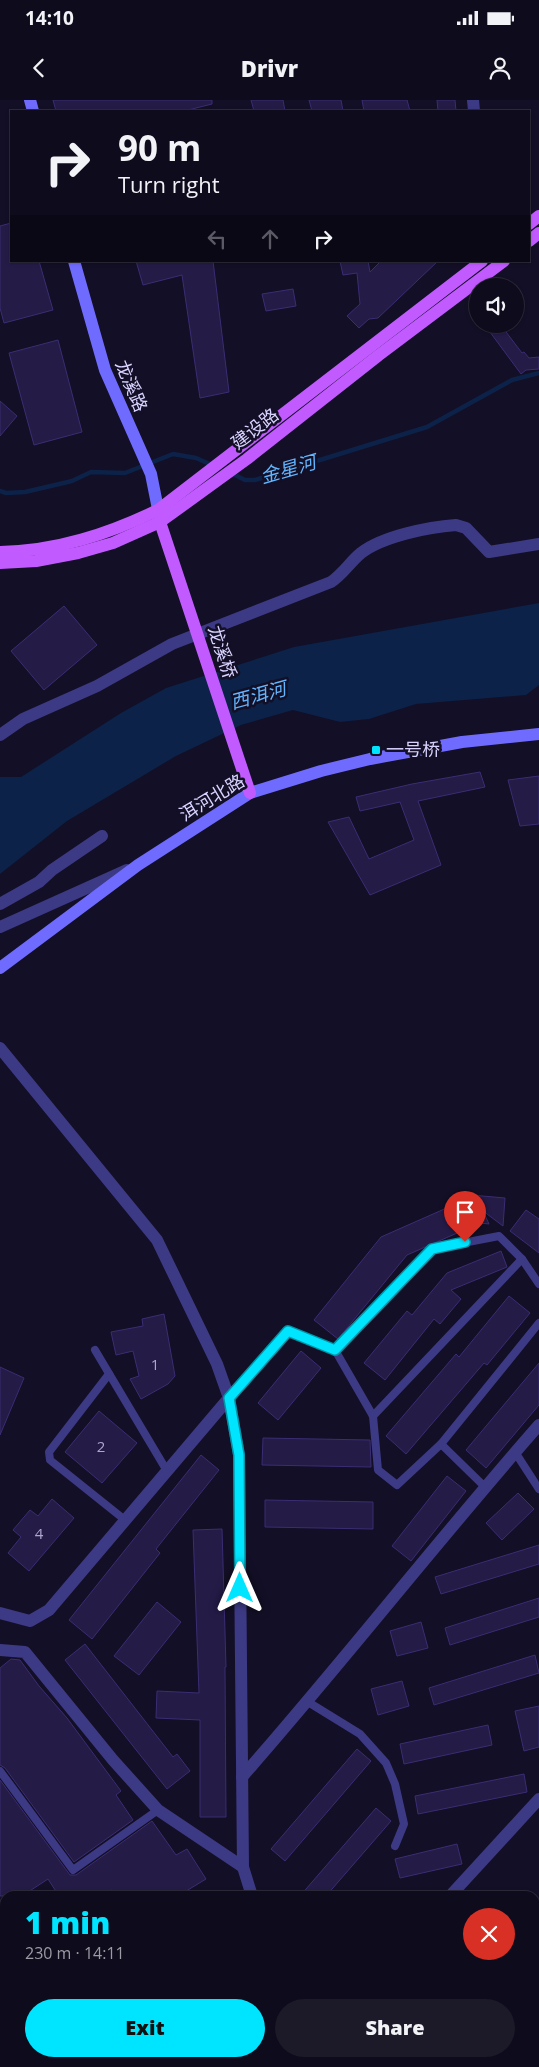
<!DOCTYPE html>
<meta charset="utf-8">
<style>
body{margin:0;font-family:"Open Sans","Noto Sans SC",sans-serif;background:#1c1929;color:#f1f3f6;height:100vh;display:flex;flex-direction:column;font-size:19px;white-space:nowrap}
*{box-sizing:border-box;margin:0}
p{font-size:16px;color:#9b9ba3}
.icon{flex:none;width:28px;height:28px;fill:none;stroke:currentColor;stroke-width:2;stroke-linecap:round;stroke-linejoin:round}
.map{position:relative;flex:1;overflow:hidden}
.drawer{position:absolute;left:0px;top:1791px;width:540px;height:176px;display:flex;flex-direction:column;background:#0e0b1c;border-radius:15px 15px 0 0;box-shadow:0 1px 4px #0004,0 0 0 1px #2e2b3b}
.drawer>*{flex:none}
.top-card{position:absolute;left:10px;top:10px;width:520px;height:152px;border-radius:0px;box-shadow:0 1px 4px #0004,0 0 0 1px #2e2b3b;background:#0e0b1c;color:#f1f3f6;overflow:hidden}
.controls{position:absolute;left:469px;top:178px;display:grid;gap:10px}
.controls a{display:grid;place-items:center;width:55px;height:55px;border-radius:50%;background:#0e0b1c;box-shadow:0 1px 4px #0004,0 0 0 1px #2e2b3b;font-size:25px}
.pin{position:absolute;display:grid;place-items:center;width:42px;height:42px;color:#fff;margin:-51px -21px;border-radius:50% 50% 50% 0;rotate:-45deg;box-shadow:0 0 5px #0007}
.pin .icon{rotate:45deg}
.me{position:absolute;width:55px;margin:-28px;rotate:0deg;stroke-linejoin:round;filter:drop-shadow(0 0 4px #0008)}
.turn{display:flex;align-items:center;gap:18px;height:105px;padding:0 25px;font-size:22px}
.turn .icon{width:65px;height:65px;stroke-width:2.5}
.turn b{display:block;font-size:35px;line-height:42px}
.lanes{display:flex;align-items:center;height:48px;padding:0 25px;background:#0003;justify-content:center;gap:25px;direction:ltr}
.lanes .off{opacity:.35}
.round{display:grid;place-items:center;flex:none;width:52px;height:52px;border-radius:26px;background:#1c1929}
.head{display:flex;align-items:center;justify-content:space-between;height:85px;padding:0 25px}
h1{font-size:30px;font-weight:800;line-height:38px;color:#00e5ff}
.action{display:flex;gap:10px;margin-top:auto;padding:10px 25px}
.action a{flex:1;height:58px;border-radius:30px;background:#00e5ff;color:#111;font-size:20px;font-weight:800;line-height:58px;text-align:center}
.action a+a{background:#1c1929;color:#f1f3f6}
.status{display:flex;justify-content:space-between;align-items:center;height:35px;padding:0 25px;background:#0e0b1c;direction:ltr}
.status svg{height:14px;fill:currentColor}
header{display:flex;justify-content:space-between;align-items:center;height:65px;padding:0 25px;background:#0e0b1c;font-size:22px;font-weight:800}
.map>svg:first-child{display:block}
</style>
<div class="status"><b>14:10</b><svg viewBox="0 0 49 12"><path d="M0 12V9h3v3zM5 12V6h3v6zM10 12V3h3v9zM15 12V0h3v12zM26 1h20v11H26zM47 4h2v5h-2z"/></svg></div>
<header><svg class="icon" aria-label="back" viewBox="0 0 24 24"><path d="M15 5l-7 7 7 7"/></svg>Drivr<svg class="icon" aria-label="person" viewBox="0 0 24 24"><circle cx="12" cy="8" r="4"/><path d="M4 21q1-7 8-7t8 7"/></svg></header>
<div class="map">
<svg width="539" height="1967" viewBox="0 0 539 1967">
<rect width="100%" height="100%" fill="#130f26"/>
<path fill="#0c2248" d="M539,503V585L526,595L416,604L369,619L340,622L293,610L241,625L176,656L67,721L0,774V677H21L121,613L166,588L294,547Z"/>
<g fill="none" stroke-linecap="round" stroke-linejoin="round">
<g stroke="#0c2248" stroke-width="4.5">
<path d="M231,373L245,380H255L427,327L512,280L539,273"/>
<path d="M0,391L6,393L25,392L72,381L91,372L125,373L173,354L196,358L212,365"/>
</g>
</g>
<g fill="#241b47" stroke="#3b2d73">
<path d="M53,0H212V4L184,11H56Z"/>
<path d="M251,0H283L285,11H254Z"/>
<path d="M309,0H341L343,11H312Z"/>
<path d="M362,0H407L410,11H364Z"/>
<path d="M437,0H455L456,11H438Z"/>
<path d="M11,123V161H39L53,210L4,223L0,208V126Z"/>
<path d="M136,161H213L229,292L200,298L182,175L143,185Z"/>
<path d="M340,161H368L370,172L381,161H438L378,218L369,219L359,228L347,216L360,204L357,173L343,175Z"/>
<path d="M293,189L296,206L266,211L262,194Z"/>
<path d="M484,224H500L522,253L524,252L529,258L539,257V269L526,270L521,274Z"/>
<path d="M58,240L82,332L34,345L9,253Z"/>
<path d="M0,301L17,316L0,336Z"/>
<path d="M64,506L97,545L44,590L11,551Z"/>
<path d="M480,672L485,687L418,701L441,765L370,795L328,722L349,717L369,759L414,740L400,702L360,711L356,697L412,684Z"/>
<path d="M539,676V724L520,726L508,680Z"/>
<path d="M460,1094L505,1098L503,1126L483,1111L489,1124L480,1123L407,1155L338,1239L314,1220L381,1137L467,1099Z"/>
<path d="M526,1110L539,1119V1153L510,1131Z"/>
<path d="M501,1151L507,1167L451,1190L461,1199L440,1224L434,1219L385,1280L364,1263L407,1211L412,1215L447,1173Z"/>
<path d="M509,1196L530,1213L487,1265L484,1263L406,1354L386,1336L456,1254L459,1257Z"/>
<path d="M164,1214L175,1276L168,1284L141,1299L130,1279L139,1276L133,1251L116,1255L111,1232L143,1226L142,1219Z"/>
<path d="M301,1251L321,1268L278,1320L258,1303Z"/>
<path d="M539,1263V1305L486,1368L466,1350Z"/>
<path d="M0,1267L24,1278L0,1335Z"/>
<path d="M99,1311L137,1343L102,1383L65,1352Z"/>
<path d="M263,1338L370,1340L371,1367L262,1365Z"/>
<path d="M201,1355L219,1370L156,1449L160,1453L92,1539L69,1520Z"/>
<path d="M447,1376L466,1391L411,1461L392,1446Z"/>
<path d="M518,1393L534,1409L502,1440L486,1423Z"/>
<path d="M52,1399L74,1418L29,1471L8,1453L21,1437L13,1430L30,1410L38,1416Z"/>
<path d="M265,1400L373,1402V1429L265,1427Z"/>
<path d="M222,1429L226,1567H225L226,1717H200V1620L156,1618L157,1591L199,1593L193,1430Z"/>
<path d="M539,1445V1464L441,1494L435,1477Z"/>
<path d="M539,1498V1517L450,1545L445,1528Z"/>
<path d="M157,1502L181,1522L139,1575L114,1556Z"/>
<path d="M421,1522L428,1548L397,1556L390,1531Z"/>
<path d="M85,1544L173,1657L177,1654L190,1671L167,1689L65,1560Z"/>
<path d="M535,1555L539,1573L434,1605L429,1588Z"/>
<path d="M11,1559L20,1560L39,1586L67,1618L121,1691L116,1695L133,1720L74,1762L5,1668L0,1665V1568Z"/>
<path d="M402,1581L409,1606L378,1615L371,1589Z"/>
<path d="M539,1606V1647L524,1651L515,1611Z"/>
<path d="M488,1625L492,1645L404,1664L400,1644Z"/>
<path d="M357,1649L371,1661L285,1761L271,1749Z"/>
<path d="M524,1674L527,1692L418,1714L415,1696Z"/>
<path d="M0,1680L70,1775H76L152,1721L176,1755L187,1749L206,1779L178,1796H115L112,1790L101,1796H59L48,1779L22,1796H0Z"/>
<path d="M376,1708L391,1721L326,1796H300Z"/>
<path d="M457,1744L462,1764L400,1778L395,1759Z"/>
</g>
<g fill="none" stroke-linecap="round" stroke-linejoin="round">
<g stroke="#2fb8b0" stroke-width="2.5" stroke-dasharray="2.5 4" stroke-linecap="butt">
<path d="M0,1960L5,1958"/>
<path d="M51,1962L57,1967"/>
</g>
<g stroke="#3d3a85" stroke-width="8">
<path d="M95,1250L167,1371"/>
<path d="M335,1250L432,1149L499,1136L522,1159L539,1184"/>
<path d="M109,1274L49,1352L50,1360L125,1420"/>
<path d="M229,1298L288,1231L335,1250L373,1316L378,1370L397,1385L441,1344L485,1387"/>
<path d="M373,1316L522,1159"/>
<path d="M441,1344L539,1223"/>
<path d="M515,1352L539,1389"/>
<path d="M308,1602L360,1634L386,1663L395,1684L404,1724L395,1746"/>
<path d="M0,1671L73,1770L158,1710"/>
</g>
<g stroke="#3d3a85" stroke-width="12">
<path d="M473,0L474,11"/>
<path d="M0,635L23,619L97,586L172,544L331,482C343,474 350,462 361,453C383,436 429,427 456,425L466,428L489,452L539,444"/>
<path d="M0,804L39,782L52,770L102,736"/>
<path d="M0,827L127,770"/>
<path d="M0,948L157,1140L217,1264L229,1298L239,1355L243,1767L252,1796"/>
<path d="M0,1513L30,1521L49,1510L229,1298"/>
<path d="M0,1550L25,1552L113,1660L158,1710L243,1767"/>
<path d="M242,1677C343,1562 438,1440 539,1325"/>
<path d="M450,1796L539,1699"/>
<path d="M286,1967L291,1962"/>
</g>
<g stroke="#6f6bff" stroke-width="12">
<path d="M30,0L33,11"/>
<path d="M74,161L105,270L151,374L160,419"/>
<path d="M0,868L138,765L250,693L321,671L370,659L462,642L539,634"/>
</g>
<g stroke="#c25bff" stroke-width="12">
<path d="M529,124L539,116"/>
<path d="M529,141L539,133"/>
<path d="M0,452C57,451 108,434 158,410L482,161"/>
<path d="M0,463L36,461L78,453L113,443L160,422L247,359L379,255L504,161"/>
</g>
<g stroke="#ff4fa3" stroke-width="15">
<path d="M535,1820L539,1815"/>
<path d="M535,1850L539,1846"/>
<path d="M388,1967L393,1962"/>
<path d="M420,1967L425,1962"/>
</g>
<path stroke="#c25bff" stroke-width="12" d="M160,422L250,693"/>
</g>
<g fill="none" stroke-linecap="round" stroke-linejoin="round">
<defs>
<path id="route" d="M240,1488L239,1355L229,1298L288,1231L335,1250L432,1149L465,1142"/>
</defs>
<use href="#route" stroke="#0095a6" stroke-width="12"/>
<use href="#route" stroke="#00e5ff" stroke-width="9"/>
</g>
<rect fill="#00e5ff" stroke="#130f26" stroke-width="2" x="371" y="645" width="10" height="10" rx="2.5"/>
<g text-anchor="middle" stroke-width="5" stroke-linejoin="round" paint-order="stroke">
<g font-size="15" fill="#aca6d1">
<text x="155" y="1270">1</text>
<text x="101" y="1352">2</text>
<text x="39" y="1439">4</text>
</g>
<g font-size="18" fill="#d9d4ff" stroke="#130f26">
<text transform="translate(131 286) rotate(67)" y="6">龙溪路</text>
<text transform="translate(255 329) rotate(-38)" y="6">建设路</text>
<text transform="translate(222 552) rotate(72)" y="6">龙溪桥</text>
<text transform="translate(212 698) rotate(-31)" y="6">洱河北路</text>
</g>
<g font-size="18" fill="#d9d4ff" stroke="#130f26" text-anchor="start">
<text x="386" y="656">一号桥</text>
</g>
<g font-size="19" font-style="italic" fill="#62b6ff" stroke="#130f26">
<text transform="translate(288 369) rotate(-16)" y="7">金星河</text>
<text transform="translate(258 595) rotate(-15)" y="7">西洱河</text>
</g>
</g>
</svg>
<div class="controls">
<a><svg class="icon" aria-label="sound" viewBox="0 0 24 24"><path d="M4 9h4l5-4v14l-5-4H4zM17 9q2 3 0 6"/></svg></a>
</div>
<div class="pin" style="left:465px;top:1142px;background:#d93025"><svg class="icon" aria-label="arrive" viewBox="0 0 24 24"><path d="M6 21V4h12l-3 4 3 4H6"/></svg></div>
<svg class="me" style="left:240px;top:1488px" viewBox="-20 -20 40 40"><path d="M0-17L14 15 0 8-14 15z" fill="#00e5ff" stroke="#fff" stroke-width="4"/></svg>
<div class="top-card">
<div class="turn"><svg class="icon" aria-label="right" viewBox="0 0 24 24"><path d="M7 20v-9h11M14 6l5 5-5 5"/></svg><div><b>90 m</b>Turn right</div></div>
<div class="lanes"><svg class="icon off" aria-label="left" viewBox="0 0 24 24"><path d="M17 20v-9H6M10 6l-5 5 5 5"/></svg><svg class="icon off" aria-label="ahead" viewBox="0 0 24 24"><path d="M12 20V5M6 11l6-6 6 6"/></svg><svg class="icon" aria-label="right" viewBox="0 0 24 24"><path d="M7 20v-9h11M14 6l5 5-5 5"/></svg></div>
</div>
<section class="drawer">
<div class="head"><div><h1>1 min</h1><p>230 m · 14:11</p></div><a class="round" style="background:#d93025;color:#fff"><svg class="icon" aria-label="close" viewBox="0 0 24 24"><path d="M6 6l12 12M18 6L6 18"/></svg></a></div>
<div class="action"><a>Exit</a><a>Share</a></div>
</section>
</div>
